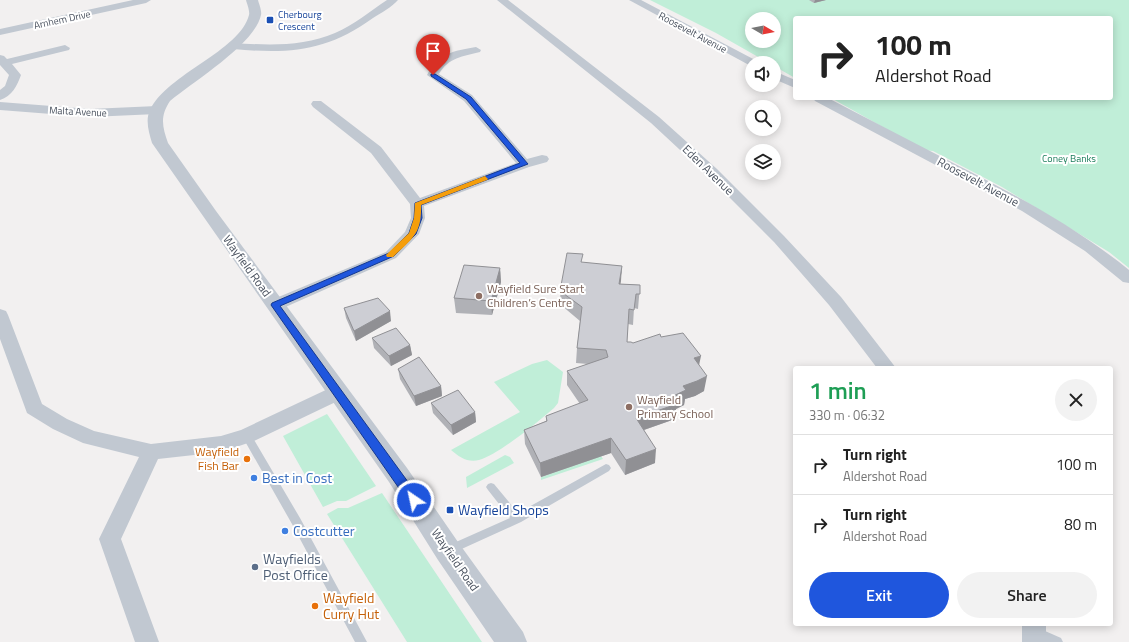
<!DOCTYPE html>
<meta charset="utf-8">
<style>
body{margin:0;font-family:"Titillium Web",sans-serif;background:#f2f2f2;color:#222;height:100vh;display:flex;flex-direction:column;font-size:15px;white-space:nowrap}
*{box-sizing:border-box;margin:0}
p{font-size:13px;color:#767676}
.icon{flex:none;width:22px;height:22px;fill:none;stroke:currentColor;stroke-width:2;stroke-linecap:round;stroke-linejoin:round}
.map{position:relative;flex:1;overflow:hidden}
.side{position:absolute;left:793px;top:366px;width:320px;height:260px;display:flex;flex-direction:column;background:#fff;border-radius:4px;box-shadow:0 2px 10px #0003}
.side>*{flex:none}
.top-card{position:absolute;left:793px;top:16px;width:320px;height:84px;border-radius:4px;box-shadow:0 2px 10px #0003;background:#fff;color:#222;overflow:hidden}
.needle{width:26px;rotate:99deg}
.buttons{position:absolute;left:745px;top:12px;display:grid;gap:8px}
.buttons a{display:grid;place-items:center;width:36px;height:36px;border-radius:50%;background:#fff;box-shadow:0 2px 10px #0003;font-size:20px}
.pin{position:absolute;display:grid;place-items:center;width:34px;height:34px;color:#fff;margin:-41px -17px;border-radius:50% 50% 50% 0;rotate:-45deg;box-shadow:0 0 4px #0007}
.pin .icon{rotate:45deg}
.me{position:absolute;width:44px;margin:-22px;rotate:326deg;stroke-linejoin:round;filter:drop-shadow(0 0 3px #0008)}
.turn{display:flex;align-items:center;gap:14px;height:84px;padding:0 16px;font-size:18px}
.turn .icon{width:52px;height:52px;stroke-width:2.5}
.turn b{display:block;font-size:28px;line-height:34px}
.round{display:grid;place-items:center;flex:none;width:42px;height:42px;border-radius:21px;background:#f2f2f2}
.summary{display:flex;align-items:center;justify-content:space-between;height:68px;padding:0 16px}
h1{font-size:24px;font-weight:600;line-height:30px;color:#1e9e55}
.cta{display:flex;gap:8px;margin-top:auto;padding:8px 16px}
.cta a{flex:1;height:46px;border-radius:24px;background:#1f56dd;color:#fff;font-size:16px;font-weight:600;line-height:46px;text-align:center}
.cta a+a{background:#f2f2f2;color:#222}
ul{padding:0;list-style:none}
li{display:flex;align-items:center;gap:12px;height:60px;padding:0 16px;border-top:1px solid #e0e0e0}
li div{flex:1}
li b{display:block;font-size:15px}
li em{font-style:normal}
.map>svg:first-child{display:block}
</style>
<div class="map">
<svg width="1129" height="642" viewBox="0 0 1129 642">
<rect width="100%" height="100%" fill="#f2f0f0"/>
<g fill="#c0eed8" fill-rule="evenodd">
<path d="M650,0H1129V268L1109,252L1002,187L933,151L924,150L831,98H1111V18H795V78L774,66V63H769L716,33ZM752,19H774V41H752Z"/>
<path d="M547,360L563,372L558,403L554,408C538,422 498,455 479,460C468,463 459,457 451,450L520,412L494,382L532,364Z"/>
<path d="M327,414L376,486L346,501H337L323,507L283,436Z"/>
<path d="M505,455L510,457L514,463L467,488L466,477Z"/>
<path d="M601,456L603,459L541,480V477Z"/>
<path d="M382,493L482,642H407L327,514L338,508H348Z"/>
</g>
<g fill="none" stroke-linecap="round" stroke-linejoin="round">
<g fill="#c1c8d1" fill-rule="evenodd">
<path d="M247,432L250,433L300,518L367,642H355L292,524L242,436L244,433Z"/>
<path d="M606,464L609,465L611,468L609,471L521,522L455,552L451,554L447,552L446,549L447,546L510,518L488,490L486,487L488,484L491,483L494,484L518,513Z"/>
<path d="M1036,627L1061,638L1063,642H1045L1032,636L1030,632L1032,628Z"/>
</g>
<g fill="#c1c8d1" fill-rule="evenodd">
<path d="M133,0H151L146,3L0,35V29Z"/>
<path d="M387,0H398C392,7 381,13 373,18C326,52 289,54 233,49L228,46L233,43C268,45 303,47 335,33C354,25 370,11 387,0Z"/>
<path d="M497,0H508L659,117L717,169L784,236L841,297L896,368H877L829,305L774,242L707,175L651,123Z"/>
<path d="M629,0H641L757,61L759,63H752V66L749,65Z"/>
<path d="M65,45L70,48L69,50L12,64L21,75C17,86 12,96 0,100V90L5,86L9,75L0,65V55L4,56L7,59Z"/>
<path d="M476,47L481,50L480,52C463,56 448,58 439,74L472,95L527,159L542,155L547,156L549,159L547,162L529,167L424,206L425,218L419,234L396,258L281,309L275,310L269,309L267,305L269,301L386,252L405,232L411,218L410,204L371,153L313,107L311,104L313,101H321L381,147L420,198L516,163L464,101L427,75C439,53 453,51 476,47Z"/>
<path d="M774,71L795,80V88L774,79Z"/>
<path d="M813,98H828C870,120 913,142 955,164C1016,195 1076,227 1129,270V283L1123,282L1085,251L1022,211L815,101Z"/>
<path d="M0,102L90,109L157,106L161,107L163,110L161,113L157,114L90,117L0,110Z"/>
<path d="M0,309L6,311L8,315L42,404L67,419L94,431L151,444L221,436L241,430L330,388L337,386L344,388L346,393L344,398L254,441L221,452L158,459L121,539L159,642H135L99,539L139,457L83,443L53,429L27,413L0,339Z"/>
<rect x="1022" y="624" width="24" height="18"/>
</g>
<path fill="#c1c8d1" fill-rule="evenodd" d="M246,0H258C259,4 262,11 261,15C255,44 194,81 170,101C160,116 162,126 168,143L216,211L407,468L458,542L523,632L527,642H494L438,560L389,482L152,143C149,133 145,120 150,110C167,74 240,51 249,15C250,11 247,4 246,0Z"/>
</g>
<g fill="#b0b1b6">
<path d="M809,0H826L814,3Z"/>
<path d="M582,263L622,266L620,284L640,285L638,309L634,308L633,325L628,324L627,342L633,343L661,337L699,365L704,391L695,396L685,399L684,405L676,409L675,419L644,430L655,463L625,475L611,453L541,477L525,444L524,430L546,421V416L580,404L567,385V371L588,364L576,363L577,348L580,321L561,305L560,291Z"/>
<path d="M500,268L501,282L492,315L456,313L454,298Z"/>
<path d="M344,308L391,321L356,341L346,318Z"/>
<path d="M372,338L410,345L412,355L391,366L374,348Z"/>
<path d="M398,369L441,386L442,396L416,406L400,379Z"/>
<path d="M431,403L475,412L476,422L453,435L433,413Z"/>
</g>
<g fill="#909094">
<path d="M815,0H826L814,3Z"/>
<path d="M622,266L621,281L618,298L619,284Z"/>
<path d="M500,268L501,282L492,315L491,301Z"/>
<path d="M390,311L391,321L356,341L354,331Z"/>
<path d="M410,345L412,355L391,366L389,356Z"/>
<path d="M701,356L698,370L694,358Z"/>
<path d="M707,376L704,391L695,396L685,399L684,405L676,409L675,419L635,433L636,418L683,386Z"/>
<path d="M441,386L442,396L416,406L414,396Z"/>
<path d="M475,412L476,422L453,435L451,425Z"/>
<path d="M611,438V453L541,477L540,463Z"/>
<path d="M656,449L655,463L625,475L626,460Z"/>
</g>
<g fill="#cdced4" stroke="#909094">
<path d="M567,253L583,254L581,262L622,266L619,284L640,285V294H636L634,310L629,309L627,342H631L633,343L660,334L661,337L683,333L701,356L694,358L707,376L697,381L683,386L686,390L671,397L677,404L636,418L656,449L626,460L611,438L540,463L524,430L547,421L546,416L588,400L567,371L608,357L606,350L577,348L582,307L560,291Z"/>
<path d="M464,265L500,268L491,301L454,298Z"/>
<path d="M378,298L390,311L354,331L344,308Z"/>
<path d="M396,328L410,345L389,356L372,338Z"/>
<path d="M419,357L441,386L414,396L398,369Z"/>
<path d="M458,390L475,412L451,425L431,403Z"/>
</g>
<path fill="#1f56dd" stroke="#143890" d="M431,74H435L471,97L528,164L421,205L422,218L416,234L394,256L280,306L419,497L420,500L419,504L414,505L410,504L271,305L272,303L389,253L409,233L414,218L415,203L520,163L466,99L431,76Z"/>
<path fill="#f59e0b" d="M485,176L488,179L487,180L421,205C422,234 412,239 393,257H387L386,255L387,254L409,233L414,218L415,203Z"/>
<g fill="#1a4fb4" stroke="#fff" stroke-width="1.5">
<rect x="266" y="16" width="8" height="8" rx="2"/>
<rect x="446" y="506" width="8" height="8" rx="2"/>
</g>
<g fill="#8d6e63" stroke="#fff" stroke-width="1.5">
<circle cx="479" cy="296" r="4"/>
<circle cx="629" cy="407" r="4"/>
</g>
<g fill="#e8710a" stroke="#fff" stroke-width="1.5">
<circle cx="247" cy="459" r="4"/>
<circle cx="315" cy="606" r="4"/>
</g>
<g fill="#3f7fe0" stroke="#fff" stroke-width="1.5">
<circle cx="254" cy="478" r="4"/>
<circle cx="285" cy="531" r="4"/>
</g>
<circle fill="#5c6f8a" stroke="#fff" stroke-width="1.5" cx="255" cy="567" r="4"/>
<g text-anchor="middle" stroke-width="4" stroke-linejoin="round" paint-order="stroke">
<g font-size="10" fill="#164399" stroke="#fff" text-anchor="start">
<text x="278" y="18">Cherbourg<tspan x="278" dy="12">Crescent</tspan></text>
</g>
<g font-size="10" fill="#48505d" stroke="#fff">
<text transform="translate(62 19) rotate(-12)" y="4">Arnhem Drive</text>
<text transform="translate(693 32) rotate(28)" y="4">Roosevelt Avenue</text>
<text transform="translate(78 111) rotate(3)" y="4">Malta Avenue</text>
</g>
<g font-size="10" fill="#1a7c5a" stroke="#fff">
<text x="1069" y="162">Coney Banks</text>
</g>
<g font-size="12" fill="#48505d" stroke="#fff">
<text transform="translate(708 170) rotate(44)" y="4">Eden Avenue</text>
<text transform="translate(978 182) rotate(28)" y="4">Roosevelt Avenue</text>
<text transform="translate(247 266) rotate(54)" y="4">Wayfield Road</text>
<text transform="translate(455 560) rotate(55)" y="4">Wayfield Road</text>
</g>
<g font-size="12" fill="#785e54" stroke="#fff" text-anchor="start">
<text x="487" y="293">Wayfield Sure Start<tspan x="487" dy="14">Children’s Centre</tspan></text>
<text x="637" y="404">Wayfield<tspan x="637" dy="14">Primary School</tspan></text>
</g>
<g font-size="12" fill="#c56008" stroke="#fff" text-anchor="end">
<text x="239" y="456">Wayfield<tspan x="239" dy="14">Fish Bar</tspan></text>
</g>
<g font-size="14" fill="#366cbe" stroke="#fff" text-anchor="start">
<text x="262" y="483">Best in Cost</text>
<text x="293" y="536">Costcutter</text>
</g>
<g font-size="14" fill="#164399" stroke="#fff" text-anchor="start">
<text x="458" y="515">Wayfield Shops</text>
</g>
<g font-size="14" fill="#4e5e75" stroke="#fff" text-anchor="start">
<text x="263" y="564">Wayfields<tspan x="263" dy="16">Post Office</tspan></text>
</g>
<g font-size="14" fill="#c56008" stroke="#fff" text-anchor="start">
<text x="323" y="603">Wayfield<tspan x="323" dy="16">Curry Hut</tspan></text>
</g>
</g>
</svg>
<div class="buttons">
<a><svg class="needle" viewBox="-14 -14 28 28"><path d="M0-13l5 13h-10z" fill="#e53935"/><path d="M0 13l5-13h-10z" fill="#767676"/></svg></a>
<a><svg class="icon" aria-label="sound" viewBox="0 0 24 24"><path d="M4 9h4l5-4v14l-5-4H4zM17 9q2 3 0 6"/></svg></a>
<a><svg class="icon" aria-label="search" viewBox="0 0 24 24"><circle cx="10" cy="10" r="6"/><path d="M15 15l6 6"/></svg></a>
<a><svg class="icon" aria-label="layers" viewBox="0 0 24 24"><path d="M12 4l9 5-9 5-9-5zM3 14l9 5 9-5"/></svg></a>
</div>
<div class="pin" style="left:433px;top:75px;background:#d93025"><svg class="icon" aria-label="arrive" viewBox="0 0 24 24"><path d="M6 21V4h12l-3 4 3 4H6"/></svg></div>
<svg class="me" style="left:414px;top:500px" viewBox="-20 -20 40 40"><circle r="17" fill="#1f56dd" stroke="#fff" stroke-width="3"/><path d="M0-11L8 9 0 5-8 9z" fill="#fff"/></svg>
<div class="top-card">
<div class="turn"><svg class="icon" aria-label="right" viewBox="0 0 24 24"><path d="M7 20v-9h11M14 6l5 5-5 5"/></svg><div><b>100 m</b>Aldershot Road</div></div>
</div>
<section class="side">
<div class="summary"><div><h1>1 min</h1><p>330 m · 06:32</p></div><a class="round"><svg class="icon" aria-label="close" viewBox="0 0 24 24"><path d="M6 6l12 12M18 6L6 18"/></svg></a></div>
<ul>
<li><svg class="icon" aria-label="right" viewBox="0 0 24 24"><path d="M7 20v-9h11M14 6l5 5-5 5"/></svg><div><b>Turn right</b><p>Aldershot Road</p></div><em>100 m</em></li>
<li><svg class="icon" aria-label="right" viewBox="0 0 24 24"><path d="M7 20v-9h11M14 6l5 5-5 5"/></svg><div><b>Turn right</b><p>Aldershot Road</p></div><em>80 m</em></li>
</ul>
<div class="cta"><a>Exit</a><a>Share</a></div>
</section>
</div>
